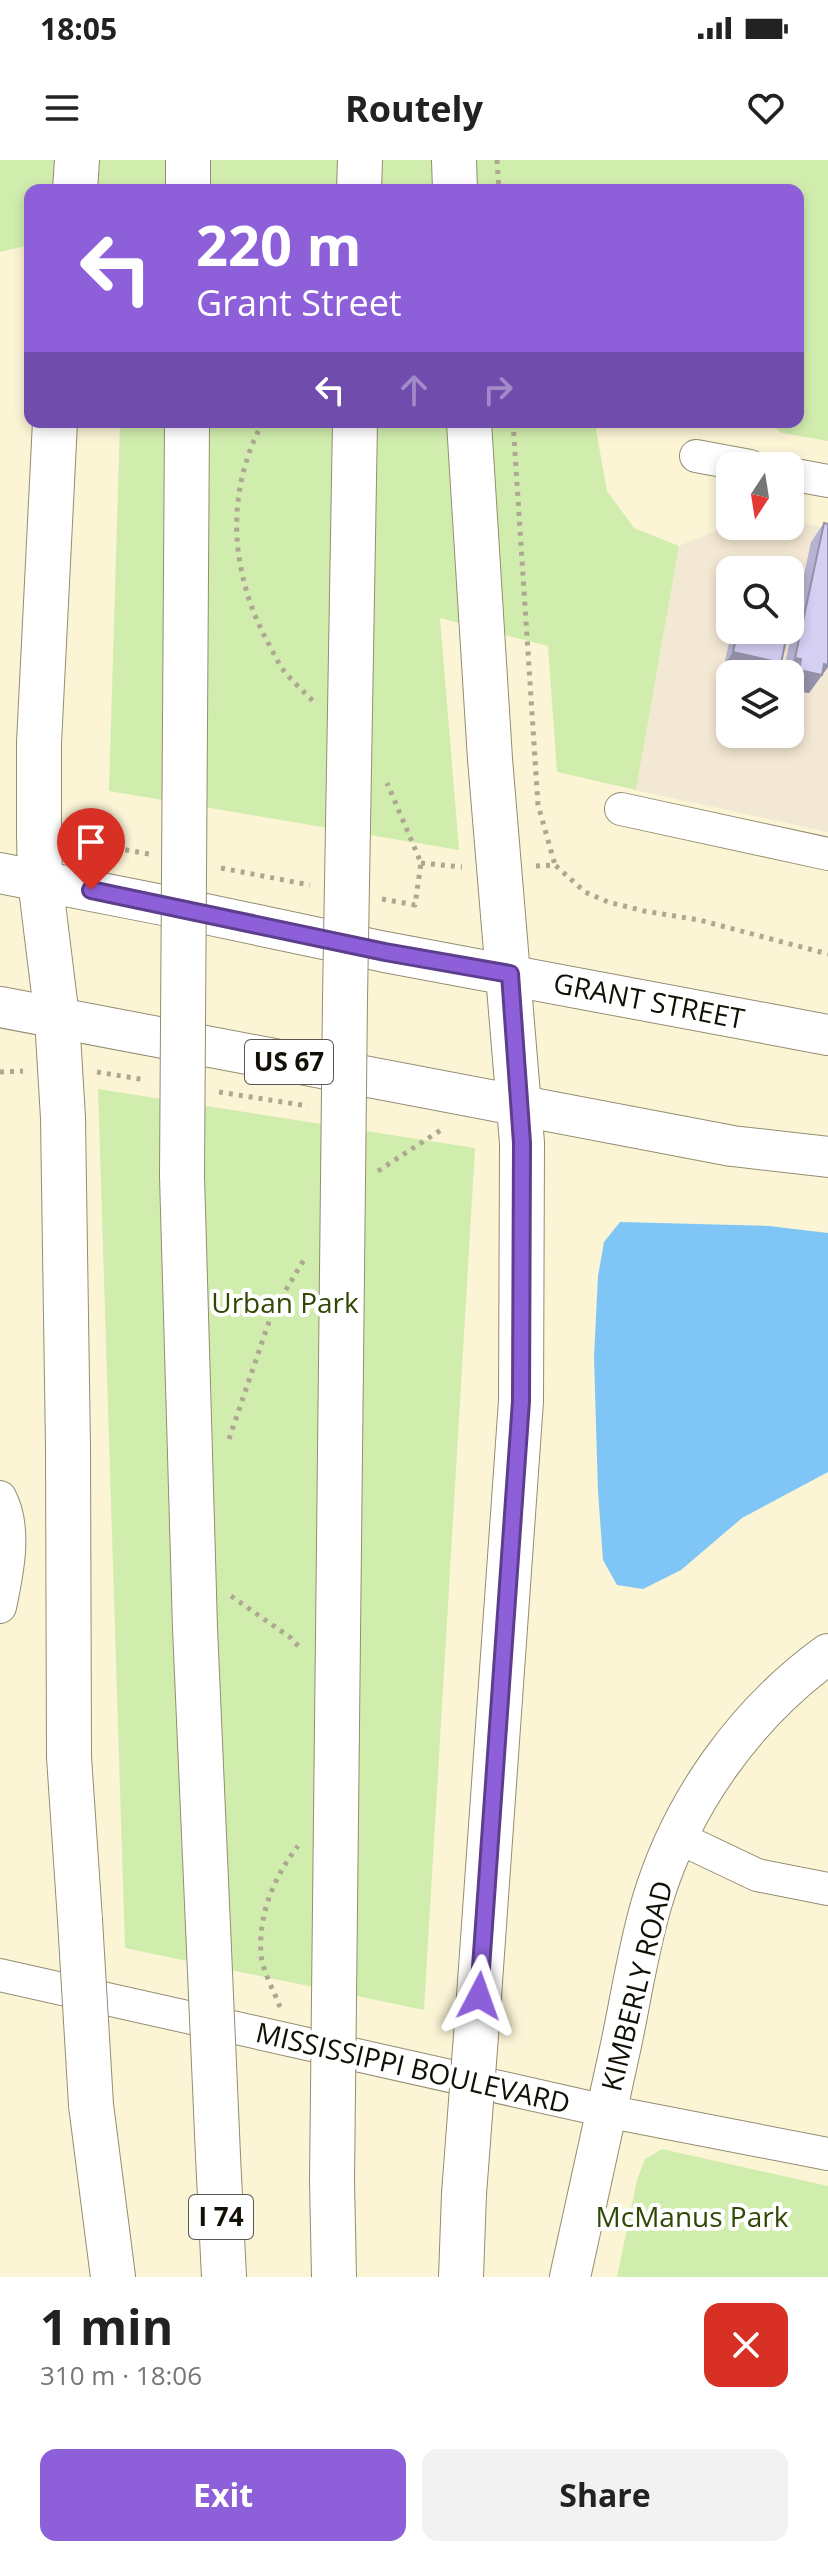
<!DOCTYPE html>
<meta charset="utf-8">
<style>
body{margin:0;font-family:"Open Sans",sans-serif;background:#f2f2f2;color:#222;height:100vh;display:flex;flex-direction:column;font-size:30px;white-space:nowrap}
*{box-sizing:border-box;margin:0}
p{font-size:26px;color:#767676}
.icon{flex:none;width:44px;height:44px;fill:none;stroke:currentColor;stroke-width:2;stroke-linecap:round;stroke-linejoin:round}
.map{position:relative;height:2117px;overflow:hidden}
.sheet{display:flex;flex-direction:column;background:#fff;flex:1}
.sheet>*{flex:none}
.hud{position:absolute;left:24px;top:24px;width:780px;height:244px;border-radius:16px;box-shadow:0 4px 12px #0003;background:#8d60d9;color:#fff;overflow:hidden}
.needle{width:52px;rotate:192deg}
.tools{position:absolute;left:716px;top:292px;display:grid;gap:16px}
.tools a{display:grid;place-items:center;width:88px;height:88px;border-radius:16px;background:#fff;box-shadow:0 4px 12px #0003;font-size:40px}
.pin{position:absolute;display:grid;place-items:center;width:68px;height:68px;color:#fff;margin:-82px -34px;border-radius:50% 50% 50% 0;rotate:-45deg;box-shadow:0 0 8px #0007}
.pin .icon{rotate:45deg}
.me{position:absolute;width:88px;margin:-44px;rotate:4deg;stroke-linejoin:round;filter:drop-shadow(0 0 6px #0008)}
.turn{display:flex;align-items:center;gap:28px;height:168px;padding:0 40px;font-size:36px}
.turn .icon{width:104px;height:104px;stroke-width:2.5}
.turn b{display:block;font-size:56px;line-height:68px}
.lanes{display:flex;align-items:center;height:76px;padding:0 40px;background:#0003;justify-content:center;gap:40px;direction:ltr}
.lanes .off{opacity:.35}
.round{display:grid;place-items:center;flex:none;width:84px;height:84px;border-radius:16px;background:#f2f2f2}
.headline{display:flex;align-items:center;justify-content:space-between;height:136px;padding:0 40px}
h1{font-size:48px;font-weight:700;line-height:60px}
.cta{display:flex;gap:16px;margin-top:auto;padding:16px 40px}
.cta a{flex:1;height:92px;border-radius:16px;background:#8d60d9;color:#fff;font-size:32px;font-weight:700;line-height:92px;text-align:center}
.cta a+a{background:#f2f2f2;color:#222}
.status{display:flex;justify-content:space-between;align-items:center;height:56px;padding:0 40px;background:#fff;direction:ltr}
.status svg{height:22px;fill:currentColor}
header{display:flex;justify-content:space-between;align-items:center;height:104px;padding:0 40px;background:#fff;font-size:36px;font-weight:700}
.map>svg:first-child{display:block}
</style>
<div class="status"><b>18:05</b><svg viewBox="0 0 49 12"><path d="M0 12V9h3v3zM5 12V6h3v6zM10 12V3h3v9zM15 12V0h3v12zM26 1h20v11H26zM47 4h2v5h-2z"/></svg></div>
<header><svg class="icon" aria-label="menu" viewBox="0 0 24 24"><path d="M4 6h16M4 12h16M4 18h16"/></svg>Routely<svg class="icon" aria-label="heart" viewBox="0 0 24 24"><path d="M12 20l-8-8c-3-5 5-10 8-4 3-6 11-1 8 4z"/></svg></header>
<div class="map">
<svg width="828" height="2117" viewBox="0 0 828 2117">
<rect width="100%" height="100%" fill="#fbf4d5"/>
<path fill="#f3e8d3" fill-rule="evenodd" d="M790,361L828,368V672L636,630L679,386L730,365L790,366ZM730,410H790V470H730ZM730,514H790V574H730Z"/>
<g fill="#d1edae">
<path d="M0,0H828V281L782,273L767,262H798V30H30V85L0,92Z"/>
<path d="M120,262H602L596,270L607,331L634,368L679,386L636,630L557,612L548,486L440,458L459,690L109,631Z"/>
<path d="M98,929L475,988L424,1850L125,1788Z"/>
<path d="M662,1989L828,2026V2117H617L637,2020L645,1999Z"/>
</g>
<path fill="#7fc6f6" d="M620,1062L769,1066L828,1073V1312L742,1358L681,1410L643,1429L617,1425L603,1400L598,1331L594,1198L598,1116L604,1082Z"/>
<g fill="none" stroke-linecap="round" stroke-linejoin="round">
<defs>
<g id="minor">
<path d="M696,296L750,306"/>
<path d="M790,314L828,321"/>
<path d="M621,649L828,694"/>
<path d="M0,1337C17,1368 7,1414 0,1447"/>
<path d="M677,1677L757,1715L828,1729"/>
<path d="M0,1815L606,1951L828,1994"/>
</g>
<g id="major">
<path d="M0,713L168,746L385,792L828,875"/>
<path d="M0,847L732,986L828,997"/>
<path d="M570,2117C587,2040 604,1963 621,1885C631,1838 638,1789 652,1742C681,1644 745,1554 828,1494"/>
</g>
<g id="highway">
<path d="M454,0L455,30"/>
<path d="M75,30L77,0"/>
<path d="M188,30V0"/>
<path d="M359,30L360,0"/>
<path d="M55,262L39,583V675L40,720L57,858L63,958L68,1288L69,1597L80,1760"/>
<path d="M469,262L490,599L522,983L521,1241L479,1836"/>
<path d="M91,1945L113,2117"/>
<path d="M218,1996L224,2117"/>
<path d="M332,2021L334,2117"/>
<path d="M461,2117L464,2034"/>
</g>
</defs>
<use href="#minor" stroke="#948d71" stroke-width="34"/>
<use href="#major" stroke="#948d71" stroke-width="42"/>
<use href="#highway" stroke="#948d71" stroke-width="46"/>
<g stroke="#ada890" stroke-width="5" stroke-dasharray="4 6" stroke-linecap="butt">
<path d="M497,0L499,30"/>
<path d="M263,262C225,332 230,410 266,479C272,489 277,502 284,511C293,522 304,532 314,542"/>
<path d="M513,262L538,645L555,705"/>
<path d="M76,681L149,694"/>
<path d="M421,703L462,707"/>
<path d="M536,706L555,705L585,732L608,742L644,751L699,760L828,794"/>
<path d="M221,708L310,725"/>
<path d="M382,739L415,745L421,703L387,623"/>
<path d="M0,912L23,911"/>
<path d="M97,912L146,920"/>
<path d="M219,932L308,946"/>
<path d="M378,1011L444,968"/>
<path d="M229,1279L272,1153L305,1098"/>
<path d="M231,1436L291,1478L300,1488"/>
<path d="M280,1847C274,1831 263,1812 261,1795C258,1754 274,1717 298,1686"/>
</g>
<use href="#minor" stroke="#fff" stroke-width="32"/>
<use href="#major" stroke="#fff" stroke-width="40"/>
<use href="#highway" stroke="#fff" stroke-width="44"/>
<defs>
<g id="highway-bridge">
<path d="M187,262L182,1016L195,1468L218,1996"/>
<path d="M80,1760L91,1945"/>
<path d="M332,2021L345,839L355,262"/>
<path d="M464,2034L479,1836"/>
</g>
</defs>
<use href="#highway-bridge" stroke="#948d71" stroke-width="46" stroke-linecap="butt"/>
<use href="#highway-bridge" stroke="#fff" stroke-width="44"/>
</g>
<g fill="#b7b3d2">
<path d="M824,363L828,507L809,533L790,530V514H783L811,382Z"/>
<path d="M732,470H788L724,505Z"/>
</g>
<g fill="#9592ab">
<path d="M733,492L781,503L773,514H764L724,505Z"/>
<path d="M795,498L801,499L790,515L784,514Z"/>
<path d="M824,504L828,505V507L809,533L790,530V523L799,510Z"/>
</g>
<g fill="#d5d0f4" stroke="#9592ab" stroke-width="2">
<path d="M824,363L828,364V505L824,504L822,515L799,510L801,499L795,498Z"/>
<path d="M752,407L768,410H752Z"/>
<path d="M790,415L800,417L790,461Z"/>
<path d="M738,470H788L781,503L733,492Z"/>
</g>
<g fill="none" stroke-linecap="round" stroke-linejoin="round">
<defs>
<path id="route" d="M91,730L385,792L510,814L522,983L521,1241L479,1836"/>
</defs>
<use href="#route" stroke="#5c3e8d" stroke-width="20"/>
<use href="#route" stroke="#8d60d9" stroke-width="14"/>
</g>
<g text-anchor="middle" stroke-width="8" stroke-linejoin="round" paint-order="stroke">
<g fill="#fff" stroke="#595750" stroke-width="2">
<rect x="245" y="880" width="88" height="44" rx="6"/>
<rect x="189" y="2035" width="64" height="44" rx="6"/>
</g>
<g font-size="26" font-weight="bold" fill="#120f05">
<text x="289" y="911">US 67</text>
<text x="221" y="2066">I 74</text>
</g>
<g font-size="28" fill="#120f05" stroke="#fff">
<text transform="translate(649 841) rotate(11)" y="10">GRANT STREET</text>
<text transform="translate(637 1826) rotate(-76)" y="10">KIMBERLY ROAD</text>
<text transform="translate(413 1908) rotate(13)" y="10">MISSISSIPPI BOULEVARD</text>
</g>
<g font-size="28" fill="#314703" stroke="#fff">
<text x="285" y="1153">Urban Park</text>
<text x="692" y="2067">McManus Park</text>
</g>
</g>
</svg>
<div class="tools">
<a><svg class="needle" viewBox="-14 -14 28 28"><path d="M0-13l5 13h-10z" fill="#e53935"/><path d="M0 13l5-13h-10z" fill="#767676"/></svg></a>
<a><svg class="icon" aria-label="search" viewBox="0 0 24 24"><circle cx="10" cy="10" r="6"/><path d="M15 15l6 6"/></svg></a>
<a><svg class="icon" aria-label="layers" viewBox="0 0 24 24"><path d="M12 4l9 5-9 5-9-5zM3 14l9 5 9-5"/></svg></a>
</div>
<div class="pin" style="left:91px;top:730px;background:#d93025"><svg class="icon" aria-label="arrive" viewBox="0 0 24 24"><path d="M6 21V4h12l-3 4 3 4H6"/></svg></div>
<svg class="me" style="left:479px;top:1836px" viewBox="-20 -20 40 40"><path d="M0-17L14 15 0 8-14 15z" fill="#8d60d9" stroke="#fff" stroke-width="4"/></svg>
<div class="hud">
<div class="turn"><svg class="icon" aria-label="left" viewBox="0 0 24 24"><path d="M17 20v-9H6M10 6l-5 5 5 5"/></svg><div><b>220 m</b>Grant Street</div></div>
<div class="lanes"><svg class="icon" aria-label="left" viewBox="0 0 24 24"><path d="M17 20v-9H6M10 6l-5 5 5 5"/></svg><svg class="icon off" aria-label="ahead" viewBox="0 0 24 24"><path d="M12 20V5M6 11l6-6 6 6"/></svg><svg class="icon off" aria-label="right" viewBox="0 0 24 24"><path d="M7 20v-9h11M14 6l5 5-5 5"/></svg></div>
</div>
</div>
<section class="sheet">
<div class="headline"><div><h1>1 min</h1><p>310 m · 18:06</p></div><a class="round" style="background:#d93025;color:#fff"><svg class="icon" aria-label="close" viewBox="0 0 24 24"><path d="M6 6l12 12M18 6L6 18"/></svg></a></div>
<div class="cta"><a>Exit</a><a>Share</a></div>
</section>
